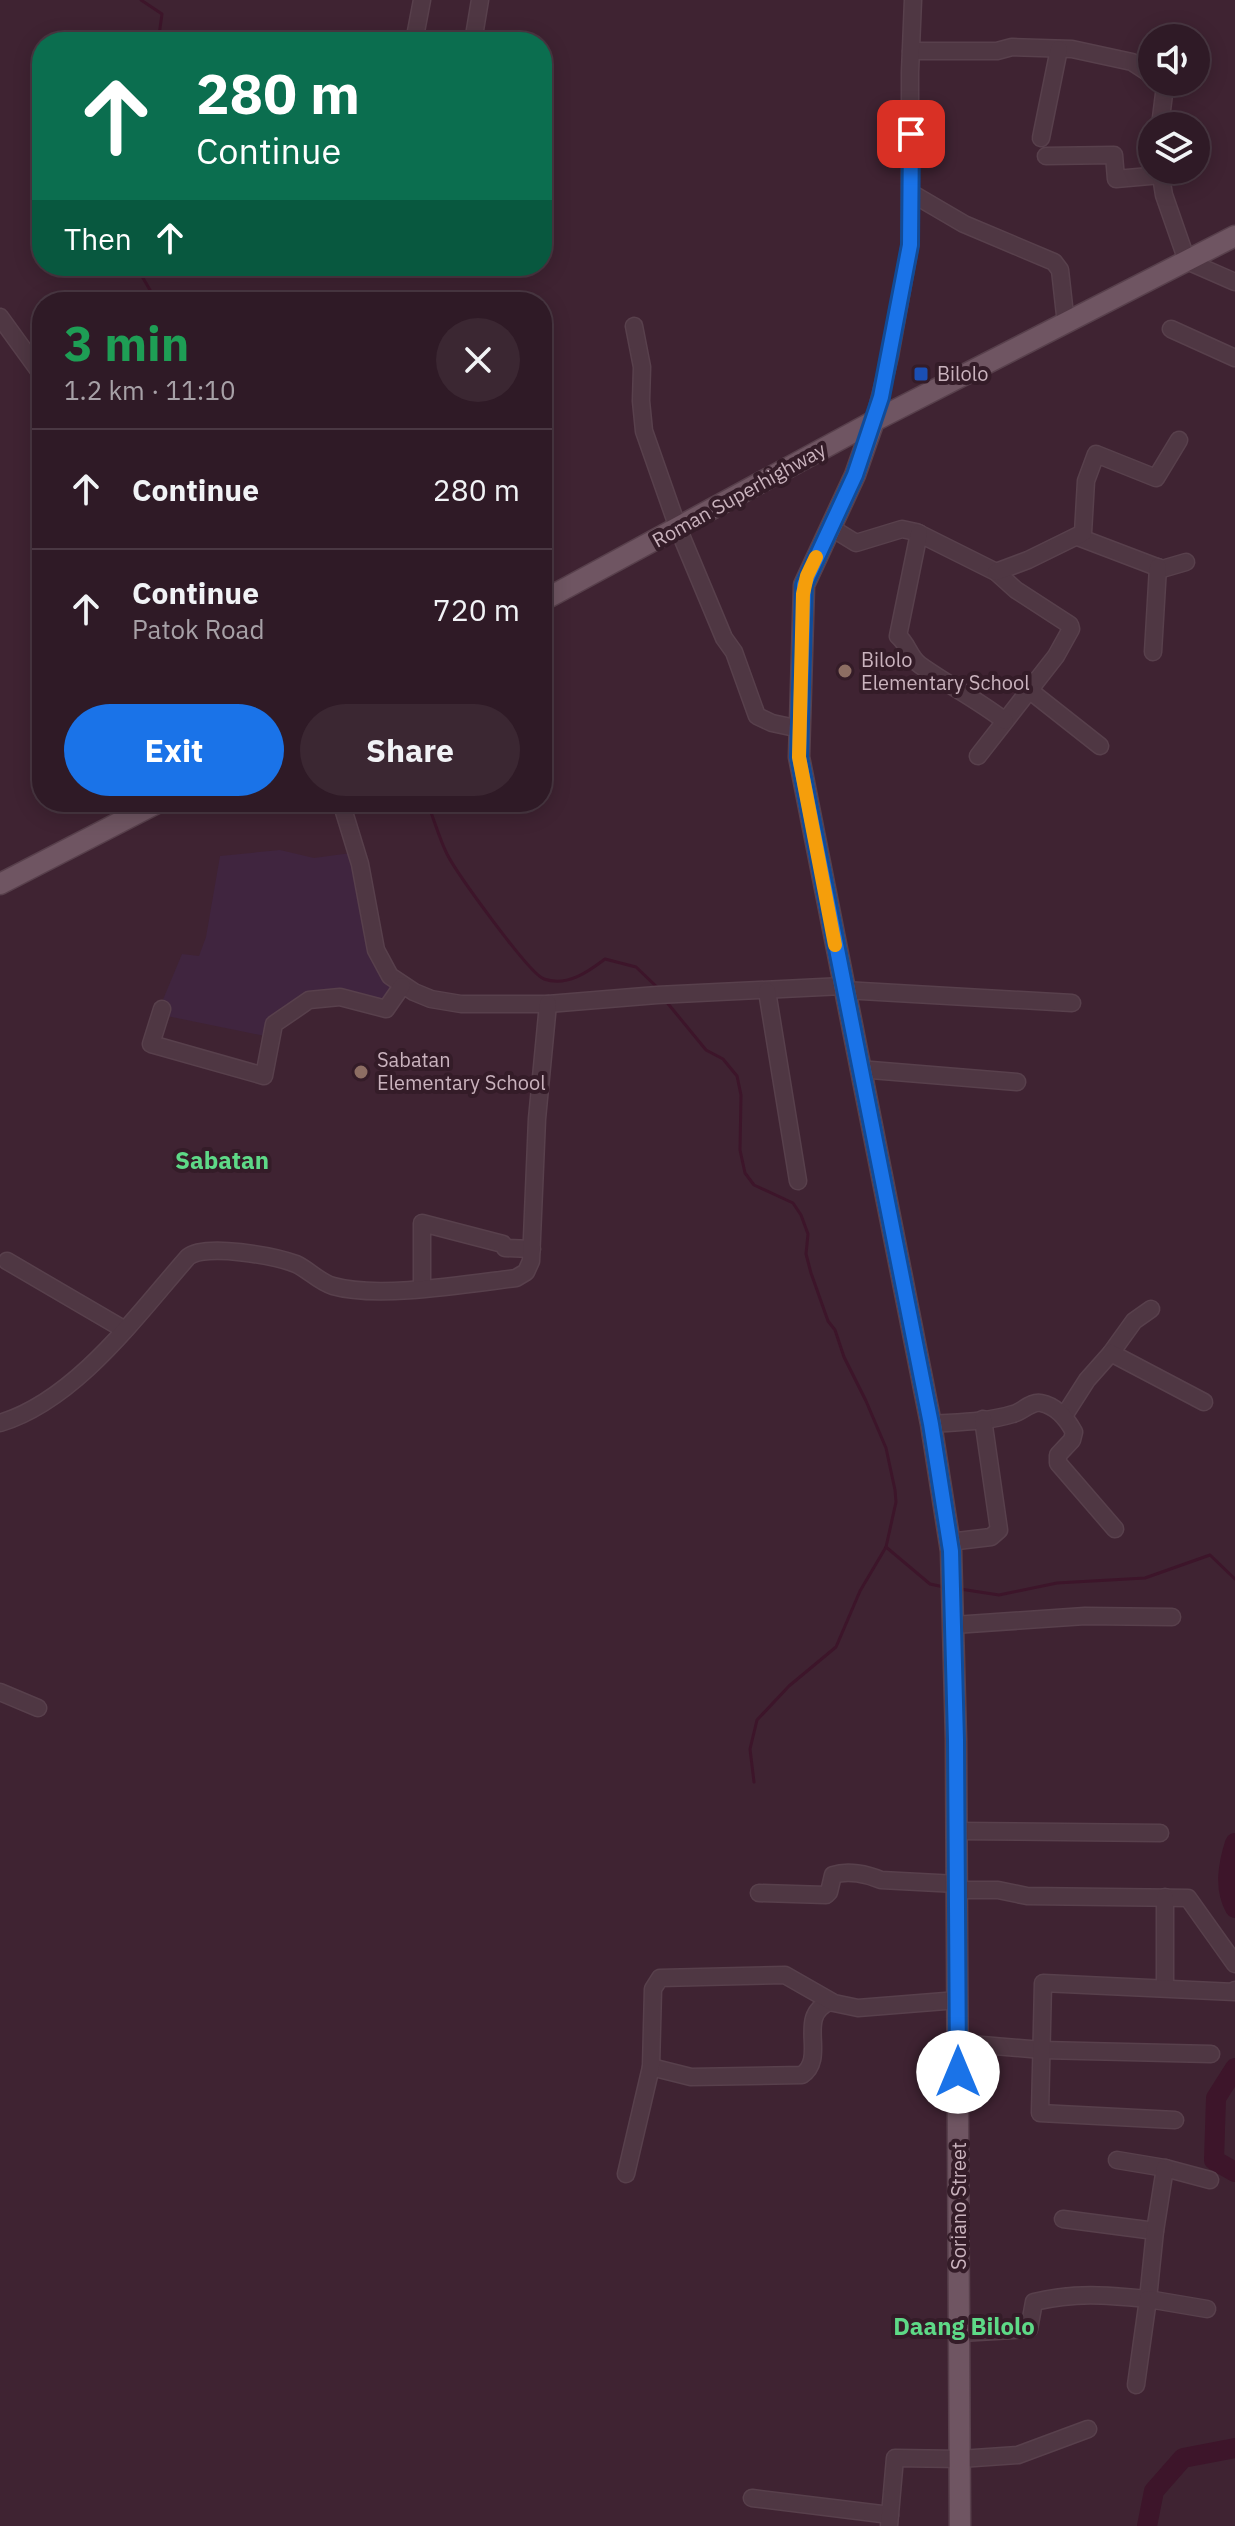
<!DOCTYPE html>
<meta charset="utf-8">
<style>
body{margin:0;font-family:"IBM Plex Sans",sans-serif;background:#3b2732;color:#f1f3f6;height:100vh;display:flex;flex-direction:column;font-size:30px;white-space:nowrap}
*{box-sizing:border-box;margin:0}
p{font-size:26px;color:#a7a1a7}
.icon{flex:none;width:44px;height:44px;fill:none;stroke:currentColor;stroke-width:2;stroke-linecap:round;stroke-linejoin:round}
.map{position:relative;flex:1;overflow:hidden}
.drawer{position:absolute;left:32px;top:292px;width:520px;height:520px;display:flex;flex-direction:column;background:#2f1a26;border-radius:32px;box-shadow:0 4px 20px #0003,0 0 0 2px #4a3843}
.drawer>*{flex:none}
.hud{position:absolute;left:32px;top:32px;width:520px;height:244px;border-radius:32px;box-shadow:0 4px 20px #0003,0 0 0 2px #4a3843;background:#0b6e4f;color:#fff;overflow:hidden}
.buttons{position:absolute;left:1138px;top:24px;display:grid;gap:16px}
.buttons a{display:grid;place-items:center;width:72px;height:72px;border-radius:50%;background:#2f1a26;box-shadow:0 4px 20px #0003,0 0 0 2px #4a3843;font-size:40px}
.pin{position:absolute;display:grid;place-items:center;width:68px;height:68px;color:#fff;margin:-34px;border-radius:16px;box-shadow:0 4px 12px #0006}
.me{position:absolute;width:88px;margin:-44px;rotate:0deg;stroke-linejoin:round;filter:drop-shadow(0 0 6px #0008)}
.turn{display:flex;align-items:center;gap:28px;height:168px;padding:0 32px;font-size:36px}
.turn .icon{width:104px;height:104px;stroke-width:2.5}
.turn b{display:block;font-size:56px;line-height:68px}
.then{display:flex;align-items:center;height:76px;padding:0 32px;background:#0003;gap:16px;font-size:30px}
.round{display:grid;place-items:center;flex:none;width:84px;height:84px;border-radius:42px;background:#3b2732}
.overview{display:flex;align-items:center;justify-content:space-between;height:136px;padding:0 32px}
h1{font-size:48px;font-weight:700;line-height:60px;color:#1e9e55}
.action{display:flex;gap:16px;margin-top:auto;padding:16px 32px}
.action a{flex:1;height:92px;border-radius:48px;background:#1a73e8;color:#fff;font-size:32px;font-weight:700;line-height:92px;text-align:center}
.action a+a{background:#3b2732;color:#f1f3f6}
ul{padding:0;list-style:none}
li{display:flex;align-items:center;gap:24px;height:120px;padding:0 32px;border-top:2px solid #4a3843}
li div{flex:1}
li b{display:block;font-size:30px}
li em{font-style:normal}
.map>svg:first-child{display:block}
</style>
<div class="map">
<svg width="1235" height="2526" viewBox="0 0 1235 2526">
<rect width="100%" height="100%" fill="#3f2332"/>
<path fill="#40253f" d="M280,850L314,858L351,853L363,910L398,988L385,1007L310,994L270,1037L157,1014L182,954L199,956L206,937L220,856Z"/>
<g fill="none" stroke-linecap="round" stroke-linejoin="round">
<g stroke="#3d152a" stroke-width="3">
<path d="M141,0L162,14L158,42"/>
<path d="M136,266L157,302"/>
<path d="M427,802C434,819 439,838 447,854C456,872 529,974 544,979C567,987 588,972 605,959L636,967L659,989"/>
<path d="M665,1000L706,1050L723,1059L737,1076L741,1095L740,1150L745,1173L754,1185L793,1203L801,1215L808,1234L806,1254L811,1273L828,1321L835,1330L844,1357L866,1401L886,1448L895,1490L896,1502L886,1547L860,1591L836,1647L789,1686L757,1720L750,1749L754,1782"/>
<path d="M886,1547L930,1584L944,1587"/>
<path d="M960,1589L999,1595L1057,1583L1145,1578L1210,1555L1235,1579"/>
</g>
<g stroke="#3d152a" stroke-width="20">
<path d="M1235,1843C1228,1865 1224,1888 1235,1908"/>
<path d="M1235,2068L1216,2098L1214,2160L1235,2172"/>
<path d="M1147,2526L1154,2491L1183,2458L1235,2448"/>
</g>
<defs>
<g id="minor">
<path d="M414,42L422,0"/>
<path d="M473,42L480,0"/>
<path d="M911,51H997L1012,47L1072,49L1132,62L1152,75"/>
<path d="M1160,82L1165,86L1160,126"/>
<path d="M1041,138L1059,49"/>
<path d="M1046,156L1114,155L1116,179L1161,175"/>
<path d="M1160,170L1164,195L1187,261L1235,282"/>
<path d="M911,193L964,224L1054,262L1060,270L1066,324"/>
<path d="M0,317L42,375"/>
<path d="M634,326L642,367L641,401L644,431L678,528L724,638L734,652L757,716L772,723L800,729"/>
<path d="M1171,329L1235,358"/>
<path d="M874,421L890,356L910,245V72L913,0"/>
<path d="M830,527L856,543L902,529L916,532L996,572L1016,590L1070,625L1071,629L1056,656L978,756"/>
<path d="M919,533L898,636C908,644 909,657 920,665C948,685 978,700 1005,721"/>
<path d="M1078,537L1162,569L1186,562"/>
<path d="M996,572L1028,560L1083,533L1086,481L1096,454L1156,478L1179,440"/>
<path d="M1153,652L1158,567"/>
<path d="M1029,690L1100,746"/>
<path d="M341,802L360,864L376,950L390,976L414,992L431,999L461,1004H548L657,995L843,986"/>
<path d="M844,990L1072,1003"/>
<path d="M767,991L798,1181"/>
<path d="M162,1009L151,1044L264,1076L274,1024L309,1000L340,997L386,1009L402,986"/>
<path d="M859,1069L1017,1082"/>
<path d="M7,1261L125,1330"/>
<path d="M422,1288V1223L503,1244L505,1248L532,1249"/>
<path d="M1111,1353L1134,1321L1151,1309"/>
<path d="M1064,1416L1087,1380L1111,1353L1204,1402"/>
<path d="M0,1423C76,1400 137,1315 188,1257C205,1243 275,1256 296,1264C309,1270 319,1282 333,1286C378,1299 467,1284 516,1278L526,1272L531,1261L537,1119L548,1004"/>
<path d="M931,1424C958,1422 986,1422 1013,1414C1022,1412 1031,1401 1041,1403C1056,1406 1067,1419 1074,1432L1072,1440L1058,1455V1463L1115,1529"/>
<path d="M949,1542L991,1537L999,1530L983,1419"/>
<path d="M954,1625L1085,1616L1172,1617"/>
<path d="M0,1692L38,1708"/>
<path d="M957,1831L1160,1833"/>
<path d="M957,1890H998L1027,1896L1188,1898L1235,1964"/>
<path d="M759,1893L826,1895L829,1892L833,1875C848,1870 867,1874 881,1880L957,1884"/>
<path d="M1165,1897V1987"/>
<path d="M958,2043L1042,2050L1211,2054"/>
<path d="M651,2067L691,2077L802,2075C828,2057 795,2016 830,2002"/>
<path d="M1175,2120L1040,2113L1043,1983L1235,1992V1990"/>
<path d="M1117,2160L1165,2168L1210,2180"/>
<path d="M626,2174L651,2067L653,1989L660,1978L785,1975L834,2003L858,2008L958,2000"/>
<path d="M1063,2219L1155,2231"/>
<path d="M960,2333L1029,2329L1034,2302C1076,2292 1106,2295 1148,2299L1155,2231L1165,2168"/>
<path d="M1136,2385L1148,2299L1207,2309"/>
<path d="M752,2498L890,2515"/>
<path d="M889,2526L895,2458L960,2459L1018,2455L1088,2429"/>
</g>
<g id="major">
<path d="M874,421L855,475L804,585L799,757L931,1424L951,1551L956,1740L960,2526"/>
<path d="M542,601L874,421L1235,236"/>
<path d="M0,884L159,802"/>
</g>
</defs>
<use href="#minor" stroke="#58404c" stroke-width="19"/>
<use href="#major" stroke="#58404c" stroke-width="23"/>
<use href="#minor" stroke="#4f3743" stroke-width="16"/>
<use href="#major" stroke="#6f5562" stroke-width="20"/>
</g>
<g fill="none" stroke-linecap="round" stroke-linejoin="round">
<defs>
<path id="route" d="M911,134L910,245L881,397L855,475L804,585L799,757L931,1424L951,1551L956,1740L958,2072"/>
</defs>
<use href="#route" stroke="#114b97" stroke-width="20"/>
<use href="#route" stroke="#1a73e8" stroke-width="14"/>
<path stroke="#f59e0b" stroke-width="14" d="M816,557L807,576L803,594L799,757L835,945"/>
</g>
<rect fill="#1a4fb4" stroke="#341c28" stroke-width="3" x="913" y="366" width="16" height="16" rx="4"/>
<g fill="#8d6e63" stroke="#341c28" stroke-width="3">
<circle cx="845" cy="671" r="8"/>
<circle cx="361" cy="1072" r="8"/>
</g>
<g text-anchor="middle" stroke-width="8" stroke-linejoin="round" paint-order="stroke">
<g font-size="20" fill="#cab3be" stroke="#341c28" text-anchor="start">
<text x="937" y="381">Bilolo</text>
<text x="861" y="667">Bilolo<tspan x="861" dy="23">Elementary School</tspan></text>
<text x="377" y="1067">Sabatan<tspan x="377" dy="23">Elementary School</tspan></text>
</g>
<g font-size="20" fill="#cab3be" stroke="#341c28">
<text transform="translate(739 495) rotate(-29)" y="7">Roman Superhighway</text>
<text transform="translate(959 2206) rotate(-90)" y="7">Soriano Street</text>
</g>
<g font-size="24" font-weight="bold" fill="#5ed987" stroke="#341c28">
<text x="222" y="1169">Sabatan</text>
<text x="964" y="2335">Daang Bilolo</text>
</g>
</g>
</svg>
<div class="buttons">
<a><svg class="icon" aria-label="sound" viewBox="0 0 24 24"><path d="M4 9h4l5-4v14l-5-4H4zM17 9q2 3 0 6"/></svg></a>
<a><svg class="icon" aria-label="layers" viewBox="0 0 24 24"><path d="M12 4l9 5-9 5-9-5zM3 14l9 5 9-5"/></svg></a>
</div>
<div class="pin" style="left:911px;top:134px;background:#d93025"><svg class="icon" aria-label="arrive" viewBox="0 0 24 24"><path d="M6 21V4h12l-3 4 3 4H6"/></svg></div>
<svg class="me" style="left:958px;top:2072px" viewBox="-20 -20 40 40"><circle r="19" fill="#fff"/><path d="M0-13L10 11 0 6-10 11z" fill="#1a73e8"/></svg>
<div class="hud">
<div class="turn"><svg class="icon" aria-label="ahead" viewBox="0 0 24 24"><path d="M12 20V5M6 11l6-6 6 6"/></svg><div><b>280 m</b>Continue</div></div>
<div class="then">Then<svg class="icon" aria-label="ahead" viewBox="0 0 24 24"><path d="M12 20V5M6 11l6-6 6 6"/></svg></div>
</div>
<section class="drawer">
<div class="overview"><div><h1>3 min</h1><p>1.2 km · 11:10</p></div><a class="round"><svg class="icon" aria-label="close" viewBox="0 0 24 24"><path d="M6 6l12 12M18 6L6 18"/></svg></a></div>
<ul>
<li><svg class="icon" aria-label="ahead" viewBox="0 0 24 24"><path d="M12 20V5M6 11l6-6 6 6"/></svg><div><b>Continue</b></div><em>280 m</em></li>
<li><svg class="icon" aria-label="ahead" viewBox="0 0 24 24"><path d="M12 20V5M6 11l6-6 6 6"/></svg><div><b>Continue</b><p>Patok Road</p></div><em>720 m</em></li>
</ul>
<div class="action"><a>Exit</a><a>Share</a></div>
</section>
</div>
